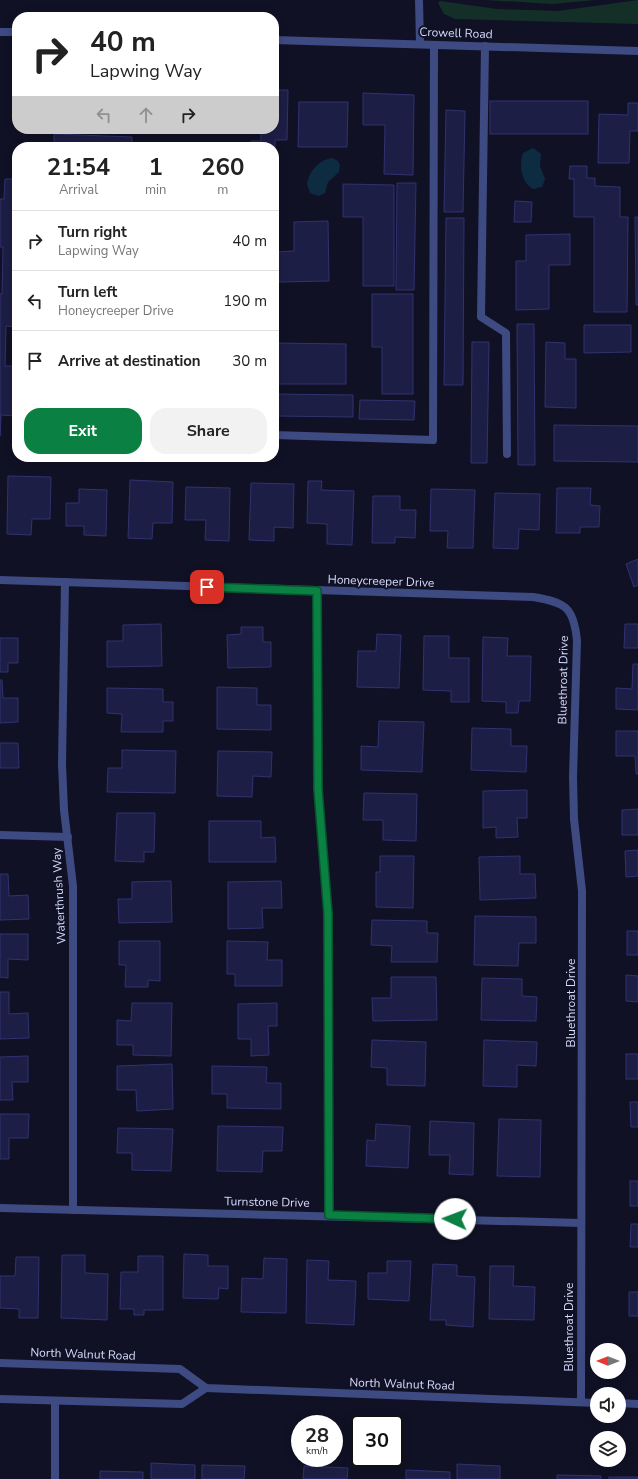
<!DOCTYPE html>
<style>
body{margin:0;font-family:"Nunito Sans",sans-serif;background:#f2f2f2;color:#222;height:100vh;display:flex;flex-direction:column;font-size:15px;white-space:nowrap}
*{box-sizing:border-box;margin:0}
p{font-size:13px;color:#767676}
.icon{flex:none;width:22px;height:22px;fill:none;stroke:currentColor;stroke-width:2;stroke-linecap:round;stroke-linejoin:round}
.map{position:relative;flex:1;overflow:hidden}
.details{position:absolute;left:12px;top:142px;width:267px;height:320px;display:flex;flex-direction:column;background:#fff;border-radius:16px;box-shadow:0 2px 10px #0003}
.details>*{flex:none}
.banner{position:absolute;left:12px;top:12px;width:267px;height:122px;border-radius:16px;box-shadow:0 2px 10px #0003;background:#fff;color:#222;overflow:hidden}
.needle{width:26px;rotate:270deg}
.controls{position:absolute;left:590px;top:1343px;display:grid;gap:8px}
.controls a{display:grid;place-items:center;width:36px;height:36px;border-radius:50%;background:#fff;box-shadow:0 2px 10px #0003;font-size:20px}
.speed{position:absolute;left:291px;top:1415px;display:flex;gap:8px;font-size:20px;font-weight:700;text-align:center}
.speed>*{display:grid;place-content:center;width:52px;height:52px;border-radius:50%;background:#fff;box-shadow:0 2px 10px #0003;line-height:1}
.speed small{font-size:10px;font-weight:400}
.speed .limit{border:2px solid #111;border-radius:6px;background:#fff;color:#111}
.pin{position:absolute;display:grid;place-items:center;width:34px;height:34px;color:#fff;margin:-17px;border-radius:8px;box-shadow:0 2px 6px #0006}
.me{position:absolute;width:44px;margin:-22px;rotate:272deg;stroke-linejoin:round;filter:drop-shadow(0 0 3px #0008)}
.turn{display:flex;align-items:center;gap:14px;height:84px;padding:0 12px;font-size:18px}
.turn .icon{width:52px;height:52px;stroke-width:2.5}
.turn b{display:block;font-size:28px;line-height:34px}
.lanes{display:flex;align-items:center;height:38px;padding:0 12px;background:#0003;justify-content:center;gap:20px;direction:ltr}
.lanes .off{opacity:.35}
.eta{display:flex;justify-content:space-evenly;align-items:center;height:68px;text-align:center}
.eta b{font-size:24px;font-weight:700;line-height:28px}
.primary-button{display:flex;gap:8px;margin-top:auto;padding:8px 12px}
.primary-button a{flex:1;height:46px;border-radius:16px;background:#0b8043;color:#fff;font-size:16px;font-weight:700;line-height:46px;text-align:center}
.primary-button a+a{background:#f2f2f2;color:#222}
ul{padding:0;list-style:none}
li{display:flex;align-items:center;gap:12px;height:60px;padding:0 12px;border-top:1px solid #e0e0e0}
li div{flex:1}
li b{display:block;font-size:15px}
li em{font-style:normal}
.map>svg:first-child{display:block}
</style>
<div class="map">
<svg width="638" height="1479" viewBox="0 0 638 1479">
<rect width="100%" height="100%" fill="#101125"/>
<g fill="#142f28">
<path d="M485,0H595L553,4Z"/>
<path d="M638,0V24L455,19L444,14L438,3L440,1L497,9L558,11Z"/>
</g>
<g fill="#0d2c42">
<path d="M533,148L541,154L540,166L545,179L542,187L533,189C521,182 519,166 523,153Z"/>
<path d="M332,158L338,161L340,165L339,172L328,182L325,193L319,196L310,193L307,184C309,171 319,160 332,158Z"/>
</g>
<g fill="#1d1e45" stroke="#313270">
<path d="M274,90H288L287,140H275L274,235V147H251V141H261V129H274Z"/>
<path d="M363,93L414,95L413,175L384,174L385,125H363Z"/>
<rect x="490" y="101" width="98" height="33"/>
<path d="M299,102H348L347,147H298Z"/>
<path d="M628,103H638V131H630L629,163H598L599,114L628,115Z"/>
<path d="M446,110L465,111L463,212H444Z"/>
<path d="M54,134L132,137V147H54Z"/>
<path d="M570,166H587V178H595V186L620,187V217H628L627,312H594V217H574V179H569Z"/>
<path d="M5,179H17V327L6,326L5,366H17V416L1,415L0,436V294H2L3,247H0V199H4Z"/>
<path d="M397,183H416L414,290H396Z"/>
<path d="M343,184L394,185V286H363V217H343Z"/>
<path d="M515,201L532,202L531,222H514Z"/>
<path d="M635,217H638V305H636Z"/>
<path d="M446,218H464L463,385H444Z"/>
<path d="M328,221L329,281L278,282V327H274V252L294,251V222Z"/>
<path d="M570,234V265H549V309L516,310V261H526V235Z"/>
<path d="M372,294H413V394H382V347H372Z"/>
<path d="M517,324H534L535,465H518Z"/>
<path d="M584,325H631V352L584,353Z"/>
<path d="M472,342H489L487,463H471Z"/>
<path d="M546,342L565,343V359H576V408L545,407Z"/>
<path d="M274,343L346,344V384H274Z"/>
<path d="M274,394L353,395V417L274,416Z"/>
<path d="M360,400L415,401L414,420L359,419Z"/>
<path d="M554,425L638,426V462L554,461Z"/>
<path d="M8,476L51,477L50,519H32L31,535L7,534Z"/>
<path d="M130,480L173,482L172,523H153L152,539L128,538Z"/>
<path d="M308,481H322L321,490L354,491L352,545L327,544V524L307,523Z"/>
<path d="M251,483L294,484L293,528L274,527V541L249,540Z"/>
<path d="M186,487L230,488L229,541L205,540L206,520H185Z"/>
<path d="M557,488H591L590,505L600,506L599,527H580V533H556Z"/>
<path d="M79,489L107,490L106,536L84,535V526H66V503H79Z"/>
<path d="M431,489L475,490L473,548H447L448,531H430Z"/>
<path d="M495,493L540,494L539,530L519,529L518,549L493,548Z"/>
<path d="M373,496H400V510H416L415,538L395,537V543H372Z"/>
<path d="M638,559V585L634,587L626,564Z"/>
<path d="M161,624L162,666L107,667V641H123V625Z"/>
<path d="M625,624H638V648H624Z"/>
<path d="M241,627H263V642H271V667L228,668L227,635L241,634Z"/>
<path d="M377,634L401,635L399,688L357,687L358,651H376Z"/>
<path d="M424,636H449V658H469V702H451V691L423,690Z"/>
<path d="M483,637L508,638L507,656H531L530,701H519L518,713H506V702L482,701Z"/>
<path d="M0,638H18V663H8V672H0Z"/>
<path d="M633,664H638V710L616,709V688L632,689Z"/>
<path d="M0,680H2L3,698H18V722L0,723Z"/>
<path d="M217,687L257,688V705H271V730L217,729Z"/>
<path d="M107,688L163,689V702H173V721H163V732H121L122,714L107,713Z"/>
<path d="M379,721L424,722L422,772L361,770V746L378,747Z"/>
<path d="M472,728L511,729V746H527L526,772L471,770Z"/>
<path d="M616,731H638V774H636L635,756H616Z"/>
<path d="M0,743H18L19,768H0Z"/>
<path d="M122,750L176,751L175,793L107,792L108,768H122Z"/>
<path d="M218,751L272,752L271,777L253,776L252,797L217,796Z"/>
<path d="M527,790V818H517L518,837L496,838V827L483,828V791Z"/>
<path d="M364,793L417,794L416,841L383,840V820H363Z"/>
<path d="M638,809V835H622V810Z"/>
<path d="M117,813H155L154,852H144V862L115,861Z"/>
<path d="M209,821H261V838L275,837L276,862H209Z"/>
<path d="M638,850V876L626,877L625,851Z"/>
<path d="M380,856H414L413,908L376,907V872H380Z"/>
<path d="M520,856V874H535L536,898L480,900L479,857Z"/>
<path d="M0,874H8L9,896L28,895L29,919L0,920Z"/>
<path d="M171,881L172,922L119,923L118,899H132V882Z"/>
<path d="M281,881L282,908H262L263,928L228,929V882Z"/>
<path d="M475,916L536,917V943H519L518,966L474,965Z"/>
<path d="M372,920L427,921V933H438L437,962H391L392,946L371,945Z"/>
<rect x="627" y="931" width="11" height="24"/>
<path d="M0,934H28V960L8,959V978L0,977Z"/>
<path d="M119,941H160V981L148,980V987H125L126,965H119Z"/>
<path d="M227,941L268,942L267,960H282V986H235V974H227Z"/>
<path d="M626,975L638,976V1002L626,1001Z"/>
<path d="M391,977H436L437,1020L373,1021L372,998H391Z"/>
<path d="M482,978L522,979V996L537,997L536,1021L481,1020Z"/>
<path d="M0,992H9V1014L28,1013L29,1038L0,1039Z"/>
<path d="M132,1003H172L171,1056L133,1055V1045H117V1020L131,1021Z"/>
<path d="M277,1003V1026H268L269,1055L251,1056V1039H238V1004Z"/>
<path d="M372,1040L426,1042L425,1086L387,1085V1068L371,1067Z"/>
<path d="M484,1040L537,1042L536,1066L517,1065V1087L483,1086Z"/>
<rect x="626" y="1054" width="12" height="25"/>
<path d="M28,1056V1082H12L13,1100H0V1057Z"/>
<path d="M172,1064L173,1109L137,1111L136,1090H117V1066Z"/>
<path d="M212,1066L267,1067L266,1083H281V1109L227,1108V1094H212Z"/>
<path d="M630,1102H638V1127H631Z"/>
<path d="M0,1114H29L28,1138H9V1159H0Z"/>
<path d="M499,1119L541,1120L540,1177L497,1176Z"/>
<path d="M430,1121L474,1123L473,1175L449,1174L450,1155H429Z"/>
<path d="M376,1124L410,1126L408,1168L366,1166L367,1140L375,1141Z"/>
<path d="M218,1126L283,1127L282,1151H263L262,1172L217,1171Z"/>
<path d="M118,1128L173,1129L171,1171L132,1170V1153H117Z"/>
<rect x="630" y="1181" width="8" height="25"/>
<path d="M631,1224H638V1247H630Z"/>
<path d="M184,1254L208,1255V1266H228V1289L219,1288L218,1299L183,1298Z"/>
<path d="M62,1255H85V1273L108,1274L107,1320L61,1318Z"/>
<path d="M138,1256H163V1310H144V1315H134V1309H120L121,1272H138Z"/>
<path d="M16,1257H39L38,1318H19V1309L0,1308V1276H15Z"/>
<path d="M264,1258L287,1259L286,1313L241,1312L242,1278L263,1279Z"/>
<path d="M307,1260L329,1261L328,1280L356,1281L354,1325L306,1323Z"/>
<path d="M387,1261H411L409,1301L368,1299V1273H387Z"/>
<path d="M433,1264L457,1265V1276L475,1277L473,1327L446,1325V1320H430Z"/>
<path d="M490,1266H514L513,1286L535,1287L534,1320L489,1319Z"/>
<rect x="629" y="1292" width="9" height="24"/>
<path d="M151,1463L195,1465V1479H151Z"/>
<path d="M457,1464L500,1466V1479H457Z"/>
<path d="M202,1465L245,1466L244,1479H202Z"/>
<path d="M304,1466L348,1468L347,1479H303Z"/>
<path d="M406,1470L450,1472V1479H406Z"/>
<path d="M100,1471L143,1472V1479H100Z"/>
<path d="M557,1475L601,1476V1479H557Z"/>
<rect x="609" y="1477" width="29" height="2"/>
</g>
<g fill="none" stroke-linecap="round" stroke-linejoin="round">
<g stroke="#3e4a82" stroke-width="8">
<path d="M485,46L481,317L506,333L507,454"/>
<path d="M274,435L433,440L434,45"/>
</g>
<g stroke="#3e4a82" stroke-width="8">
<path d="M419,0L420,44"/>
<path d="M0,32H17"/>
<path d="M274,40L638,51"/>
<path d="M0,580L533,597C565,602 574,607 577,641L573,777L574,819L582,891L581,1402"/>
<path d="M65,582L62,764L64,810L73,886V1210"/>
<path d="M317,591L318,789L328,914L329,1215"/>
<path d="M0,835L68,837"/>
<path d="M0,1208L581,1223"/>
<path d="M55,1401V1479"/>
</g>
<g stroke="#3e4a82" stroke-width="8">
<path d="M0,1363L180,1369L206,1388L597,1403"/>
<path d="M0,1399L182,1404L206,1388"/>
<path d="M619,1403L638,1404"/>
</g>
</g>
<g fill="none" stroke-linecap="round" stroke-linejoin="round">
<defs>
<path id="route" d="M207,587L317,591L318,789L328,914L329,1215L455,1219"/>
</defs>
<use href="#route" stroke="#07532c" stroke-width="10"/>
<use href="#route" stroke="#0b8043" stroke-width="7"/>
</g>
<g text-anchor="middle" stroke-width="4" stroke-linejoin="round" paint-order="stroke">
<g font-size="12" fill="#d7dbfd" stroke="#101125">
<text transform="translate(456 33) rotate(2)" y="4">Crowell Road</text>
<text transform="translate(381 581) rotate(2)" y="4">Honeycreeper Drive</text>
<text transform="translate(563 680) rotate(-89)" y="4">Bluethroat Drive</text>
<text transform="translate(59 896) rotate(-93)" y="4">Waterthrush Way</text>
<text transform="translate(571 1003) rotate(-90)" y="4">Bluethroat Drive</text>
<text transform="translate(267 1202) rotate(1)" y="4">Turnstone Drive</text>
<text transform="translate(569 1327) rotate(-90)" y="4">Bluethroat Drive</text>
<text transform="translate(83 1354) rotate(2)" y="4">North Walnut Road</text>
<text transform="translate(402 1384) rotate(2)" y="4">North Walnut Road</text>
</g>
</g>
</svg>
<div class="controls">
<a><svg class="needle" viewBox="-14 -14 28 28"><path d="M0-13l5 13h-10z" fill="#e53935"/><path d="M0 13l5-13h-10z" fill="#767676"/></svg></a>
<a><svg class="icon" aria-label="sound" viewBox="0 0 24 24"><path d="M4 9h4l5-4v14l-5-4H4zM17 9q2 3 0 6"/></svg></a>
<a><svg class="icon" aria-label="layers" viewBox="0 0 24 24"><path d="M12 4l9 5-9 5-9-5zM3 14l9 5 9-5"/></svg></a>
</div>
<div class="speed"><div>28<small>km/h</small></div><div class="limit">30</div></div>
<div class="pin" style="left:207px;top:587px;background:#d93025"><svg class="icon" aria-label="arrive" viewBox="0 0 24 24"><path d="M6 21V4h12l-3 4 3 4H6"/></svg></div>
<svg class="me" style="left:455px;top:1219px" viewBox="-20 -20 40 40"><circle r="19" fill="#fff"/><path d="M0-13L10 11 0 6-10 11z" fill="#0b8043"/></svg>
<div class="banner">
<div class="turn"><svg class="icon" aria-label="right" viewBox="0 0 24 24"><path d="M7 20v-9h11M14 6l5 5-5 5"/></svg><div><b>40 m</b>Lapwing Way</div></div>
<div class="lanes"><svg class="icon off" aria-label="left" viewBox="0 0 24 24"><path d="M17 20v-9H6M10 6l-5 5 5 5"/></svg><svg class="icon off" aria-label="ahead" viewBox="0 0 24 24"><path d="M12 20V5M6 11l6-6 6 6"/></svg><svg class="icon" aria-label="right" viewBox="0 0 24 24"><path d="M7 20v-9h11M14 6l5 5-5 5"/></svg></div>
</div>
<section class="details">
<div class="eta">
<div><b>21:54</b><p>Arrival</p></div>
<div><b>1</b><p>min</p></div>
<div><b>260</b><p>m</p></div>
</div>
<ul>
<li><svg class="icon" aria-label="right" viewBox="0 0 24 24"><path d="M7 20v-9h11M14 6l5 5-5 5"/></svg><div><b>Turn right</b><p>Lapwing Way</p></div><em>40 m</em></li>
<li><svg class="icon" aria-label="left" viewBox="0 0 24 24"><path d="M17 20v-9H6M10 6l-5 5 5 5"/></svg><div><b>Turn left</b><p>Honeycreeper Drive</p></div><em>190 m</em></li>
<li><svg class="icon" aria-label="arrive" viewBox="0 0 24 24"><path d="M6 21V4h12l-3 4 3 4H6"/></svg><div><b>Arrive at destination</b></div><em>30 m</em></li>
</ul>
<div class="primary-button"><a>Exit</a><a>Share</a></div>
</section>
</div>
